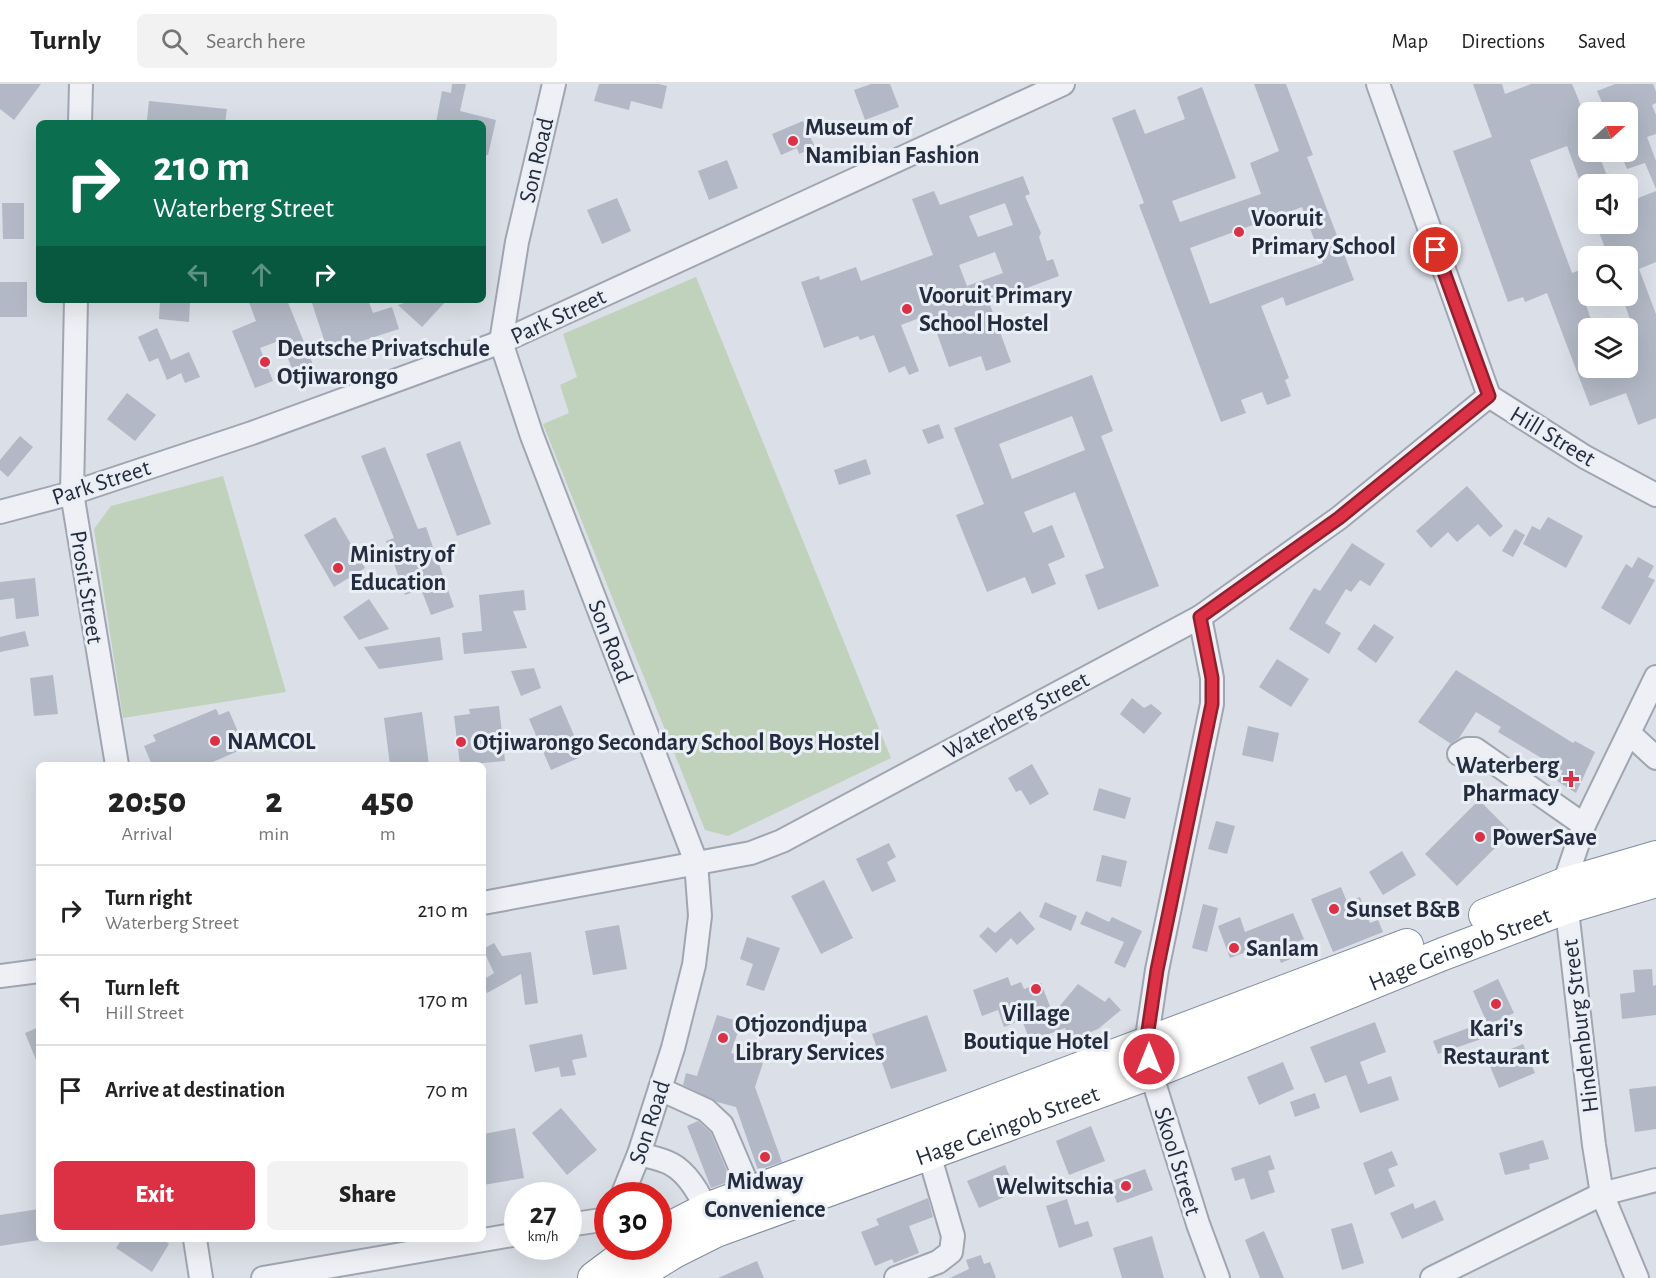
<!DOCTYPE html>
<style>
body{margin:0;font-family:"Alegreya Sans",sans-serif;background:#f2f2f2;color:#222;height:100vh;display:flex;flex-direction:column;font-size:22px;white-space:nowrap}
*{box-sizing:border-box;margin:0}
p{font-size:20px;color:#767676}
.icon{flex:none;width:33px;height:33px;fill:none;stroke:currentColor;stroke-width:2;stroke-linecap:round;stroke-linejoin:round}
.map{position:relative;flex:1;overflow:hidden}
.side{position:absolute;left:36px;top:678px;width:450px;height:480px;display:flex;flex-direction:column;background:#fff;border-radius:9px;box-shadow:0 6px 24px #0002}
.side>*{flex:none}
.top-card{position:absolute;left:36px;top:36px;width:450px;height:183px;border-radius:9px;box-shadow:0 6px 24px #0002;background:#0b6e4f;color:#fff;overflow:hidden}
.needle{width:39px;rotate:69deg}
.tools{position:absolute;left:1578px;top:18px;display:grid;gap:12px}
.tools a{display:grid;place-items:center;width:60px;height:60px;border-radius:9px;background:#fff;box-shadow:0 6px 24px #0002;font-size:30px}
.speed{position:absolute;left:504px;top:1098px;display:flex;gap:12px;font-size:30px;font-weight:700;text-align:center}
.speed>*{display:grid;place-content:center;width:78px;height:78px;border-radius:50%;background:#fff;box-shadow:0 6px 24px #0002;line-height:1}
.speed small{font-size:15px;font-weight:400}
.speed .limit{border:9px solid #d22;background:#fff;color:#111}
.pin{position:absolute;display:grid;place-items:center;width:51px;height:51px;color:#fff;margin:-26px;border:3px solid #fff;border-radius:50%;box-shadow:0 2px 6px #0007}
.me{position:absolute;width:66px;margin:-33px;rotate:0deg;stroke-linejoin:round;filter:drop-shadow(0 0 4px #0008)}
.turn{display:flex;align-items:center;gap:21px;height:126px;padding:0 18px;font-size:27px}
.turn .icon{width:78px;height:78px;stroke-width:2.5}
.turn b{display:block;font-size:42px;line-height:51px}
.lanes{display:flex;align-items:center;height:57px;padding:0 18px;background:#0003;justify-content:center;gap:30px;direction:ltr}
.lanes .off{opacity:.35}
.eta{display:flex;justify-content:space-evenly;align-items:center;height:102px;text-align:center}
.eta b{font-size:36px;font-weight:800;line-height:42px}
.cta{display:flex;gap:12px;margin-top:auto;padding:12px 18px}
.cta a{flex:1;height:69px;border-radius:9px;background:#dc3145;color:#fff;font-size:24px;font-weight:800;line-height:69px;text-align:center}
.cta a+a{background:#f2f2f2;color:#222}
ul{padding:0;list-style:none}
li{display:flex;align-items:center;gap:18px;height:90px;padding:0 18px;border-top:2px solid #e0e0e0}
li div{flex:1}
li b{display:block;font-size:22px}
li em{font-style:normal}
header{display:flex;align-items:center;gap:36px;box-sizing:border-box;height:84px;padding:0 30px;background:#fff;border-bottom:2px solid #e0e0e0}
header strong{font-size:28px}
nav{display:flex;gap:33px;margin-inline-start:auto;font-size:21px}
.search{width:420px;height:54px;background:#f2f2f2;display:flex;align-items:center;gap:15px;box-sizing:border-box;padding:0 21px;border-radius:9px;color:#767676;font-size:22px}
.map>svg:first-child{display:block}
</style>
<header>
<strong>Turnly</strong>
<div class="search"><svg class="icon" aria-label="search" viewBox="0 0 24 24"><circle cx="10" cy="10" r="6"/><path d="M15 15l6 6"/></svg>Search here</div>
<nav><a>Map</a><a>Directions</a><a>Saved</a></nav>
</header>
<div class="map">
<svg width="1656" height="1194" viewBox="0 0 1656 1194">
<rect width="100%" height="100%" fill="#dbdfe7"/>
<g fill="#c0d2bb">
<path d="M696,193L891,674L728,752L705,746L543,340L569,329L560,301L577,293L563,250Z"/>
<path d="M223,392L286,608L123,634L94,445L111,422Z"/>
</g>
<g fill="#b2b8c5" fill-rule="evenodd">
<path d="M0,0H41L14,36L0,25Z"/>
<path d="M452,0H466L460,27L496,36L488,71H483V39H436L442,7L451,9Z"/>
<path d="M599,0H659L667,2L662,25L631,17L629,26L594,17Z"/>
<path d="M871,0H890L899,23L865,36L854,6Z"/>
<path d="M1254,0H1286L1313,71L1307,73L1354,196L1286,222L1283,213L1261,222L1289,294L1285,296L1291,312L1267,321L1262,308L1241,316L1246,329L1221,338L1139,121L1144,119L1112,34L1135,25L1145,50L1185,35L1177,13L1202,3L1236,94L1172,117L1180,138L1261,110L1250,79L1279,67ZM1302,123L1323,179L1210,220L1190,164Z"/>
<path d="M1473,0H1502L1505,10L1531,0H1572L1578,14L1588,43V68H1598L1610,100H1581L1567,62L1530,76L1572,189L1588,183V197L1579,201L1594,244H1588V284H1603L1605,288L1618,284H1628V260L1637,256L1622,212H1628V172H1608L1596,140H1628V118L1656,107V178L1639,185L1656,230V334L1638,341L1626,309L1590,322L1547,209L1525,218L1523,213L1508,218L1453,67L1492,53Z"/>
<path d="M1615,0H1653L1656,8V19L1652,21L1656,31V50L1647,53L1656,77V105L1645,79L1627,85L1620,68H1628V28H1606L1597,7Z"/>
<path d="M149,17L227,25L225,39L147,36Z"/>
<path d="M803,37L815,63L799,70L797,64L781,71L772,50Z"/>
<path d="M727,76L738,104L709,116L698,87Z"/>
<path d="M1023,92L1030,110L1025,112L1041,149L1039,153L1047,177L1053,175L1059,192L989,218L1011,278L986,287L981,272L949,283L930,230L901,241L919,287L909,291L905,282L889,289L874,251L860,256L858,252L824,264L801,198L819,192L820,196L856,183L861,197L933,171L912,115L934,107L940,121ZM1005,119L1013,141L978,153L969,132ZM995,168L1003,189L967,202L959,181Z"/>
<path d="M617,114L631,147L602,160L587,126Z"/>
<path d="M2,119H24V155H3Z"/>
<rect x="0" y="198" width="27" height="35"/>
<path d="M160,216L190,217L189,238L159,235Z"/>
<path d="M248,216H287L316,288L296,296L281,256L260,264L273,297L255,304L232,247L256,237Z"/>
<path d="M320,216H368L373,229L392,223L399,245L328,268L312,219Z"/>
<path d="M414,216H447L422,243L398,221Z"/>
<path d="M157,244L171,276L189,268L200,293L185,299L181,289L167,296L158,274L149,278L138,253Z"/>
<path d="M1092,291L1113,347L1101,352L1159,502L1098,526L1085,491L1104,484L1075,408L1024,428L1033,449L1052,441L1065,473L1048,480L1056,500L1032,510L1025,493L987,508L956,431L984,420L954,344ZM1072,332L1085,366L1012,395L999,360Z"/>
<path d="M127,309L156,331L135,357L107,335Z"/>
<path d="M939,340L944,354L928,360L922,346Z"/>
<path d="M20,352L33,363L8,393L0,386V376Z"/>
<path d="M460,357L491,440L457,452L426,370Z"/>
<path d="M385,363L418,445L426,443L454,523L431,531L421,505L405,511L386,457L394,454L361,372Z"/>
<path d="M866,375L871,390L839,401L834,386Z"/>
<path d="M1467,402L1503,442L1490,453L1478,440L1457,458L1448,448L1431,464L1416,447Z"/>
<path d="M335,433L365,484L334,503L304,451Z"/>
<path d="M1548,433L1583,452L1566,484L1523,460L1532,442L1540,446Z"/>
<path d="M1515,445L1525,451L1513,473L1502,467Z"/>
<path d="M1352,459L1385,480L1370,502L1360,496L1351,508L1346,505L1325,539L1341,549L1329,570L1289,545L1314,504L1320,507Z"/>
<path d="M1638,473L1654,482L1648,493L1655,496L1630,541L1601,524L1626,480L1632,484Z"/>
<path d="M35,494L39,532L16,535L14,514L0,516V498Z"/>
<path d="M524,506L526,526L513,527L527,564L464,570L462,549L482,547L479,511Z"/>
<path d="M369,515L389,545L359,556L343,533Z"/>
<path d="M1374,540L1394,553L1376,579L1357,565Z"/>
<path d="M25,547L29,562L0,568V553Z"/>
<path d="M440,553L443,576L379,585L364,563Z"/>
<path d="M1277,575L1309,595L1291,623L1259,603Z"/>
<path d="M534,584L541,604L521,612L511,587Z"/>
<path d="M1456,586L1573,659L1575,657L1595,668L1576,709L1557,697L1563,687L1498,648L1501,643L1476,628L1459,654L1451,660L1418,638Z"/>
<path d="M53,591L58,630L34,632L30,594Z"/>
<path d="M1132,614L1144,624L1151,620L1162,629L1144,650L1120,630Z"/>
<path d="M561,621L583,672L551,686L529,635Z"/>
<path d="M499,622L505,677L460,681L454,632L470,630L469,625Z"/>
<path d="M216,625L219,631L229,627L245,664L206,681H152L144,662L156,657L153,651Z"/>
<path d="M422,628L429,681H390L384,634Z"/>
<path d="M1248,642L1279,649L1273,678L1242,671Z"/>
<path d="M1032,680L1049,710L1030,721L1021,706L1016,708L1008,694Z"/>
<path d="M1099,704L1131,714L1125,735L1093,726Z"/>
<path d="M1479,716L1511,748L1457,802L1425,770Z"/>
<path d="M1216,737L1235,742L1227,770L1208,765Z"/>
<path d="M889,759L896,773L887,778L896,797L872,808L856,775Z"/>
<path d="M1402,767L1416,791L1383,811L1369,788Z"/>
<path d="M1102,771L1127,777L1121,803L1096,797Z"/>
<path d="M824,796L853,854L821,870L791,812Z"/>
<path d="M1341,803L1347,818L1360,813L1370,839L1378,836L1383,848L1333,868L1311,815Z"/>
<path d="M1045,818L1077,832L1071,847L1039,833Z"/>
<path d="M1203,820L1218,824L1207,868L1192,864Z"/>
<path d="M1020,827L1035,845L1017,861L1011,854L996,869L979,852L988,843L995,849Z"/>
<path d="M1086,827L1109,838L1112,833L1142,847L1125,884L1114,879L1124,858L1080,840Z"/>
<path d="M1293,829L1304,855L1292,860L1297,872L1281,879L1273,858L1230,874L1218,842L1240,833L1245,848Z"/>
<path d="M619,841L627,885L593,891L585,847Z"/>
<path d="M747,853L780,864L764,907L746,901L753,880L740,875Z"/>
<path d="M494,859L502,872L531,868L538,919L525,921L521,890L487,909L483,896L494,889L483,865Z"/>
<path d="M1652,885L1653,902L1656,901V931L1622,935L1620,910L1635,908L1633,886Z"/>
<path d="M1008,893L1011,902L1021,898L1024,905L1041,899L1053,930L1078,900L1105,918L1109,913L1121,926L1098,945L1070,957L1065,944L1030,957L1022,936L1004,943L998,926L982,932L973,906Z"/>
<path d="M1498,895L1514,929L1488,941L1473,907Z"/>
<path d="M717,931L741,938L731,969L763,979L755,1003L782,1078L758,1086L736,1023L717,1018L683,1001L686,989L697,992Z"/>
<path d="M927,931L947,987L891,1005L872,950Z"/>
<path d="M1375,938L1386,968L1360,978L1368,1000L1391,992L1399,1016L1360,1029L1346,991L1325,999L1310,963Z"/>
<path d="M1482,939L1487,953L1438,970L1433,957Z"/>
<path d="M39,943V983L25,949Z"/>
<path d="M582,950L587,973L572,976L576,991L561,993L559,983L535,988L529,961Z"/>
<path d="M1523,960L1535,989L1499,1004L1487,975Z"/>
<path d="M1283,978L1294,1005L1259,1021L1247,993Z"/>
<path d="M1656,1002V1045L1635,1048L1629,1005Z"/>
<path d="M1315,1009L1320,1024L1295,1033L1290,1018Z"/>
<path d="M561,1024L597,1066L567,1091L532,1049Z"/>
<path d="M698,1037L711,1049L731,1097L711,1104L687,1042Z"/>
<path d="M1091,1042L1105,1077L1069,1091L1056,1057Z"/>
<path d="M515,1044L524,1094L483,1101V1050Z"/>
<path d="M1543,1056L1549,1075L1529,1080L1530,1085L1505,1091L1499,1069Z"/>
<path d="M1392,1067L1398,1081L1388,1085L1395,1102L1375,1111L1363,1079Z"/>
<path d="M1270,1071L1275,1085L1268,1087L1275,1108L1251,1116L1244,1094L1235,1097L1231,1084Z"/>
<path d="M1005,1081L1016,1108L979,1124L967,1097Z"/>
<path d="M1145,1085L1153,1106L1117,1119L1109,1098Z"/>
<path d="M928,1114L933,1133L909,1142L919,1169L894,1179L892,1175L875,1182L861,1148L879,1141L876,1135Z"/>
<path d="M1067,1115L1075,1141L1088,1137L1093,1152L1059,1164L1046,1122Z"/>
<path d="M1435,1116L1444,1136L1402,1155L1390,1129L1413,1119L1415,1125Z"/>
<path d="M39,1125V1156L0,1162V1131Z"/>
<path d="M1352,1139L1364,1179L1342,1186L1331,1145Z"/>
<path d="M1264,1147L1284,1194H1260L1245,1156Z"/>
<path d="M1152,1152L1164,1194H1122L1113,1164Z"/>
<path d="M122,1155H162L169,1160L152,1188L116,1164Z"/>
<path d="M981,1171L984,1180L990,1178L996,1194H950L969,1185L966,1176Z"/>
<path d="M757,1177L764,1194H718Z"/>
</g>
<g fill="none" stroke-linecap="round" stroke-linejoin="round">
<defs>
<g id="minor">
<path d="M554,0L517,158L501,258L532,352L696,778L700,832L694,881L673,964L639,1070L622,1112"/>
<path d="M1378,0L1489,312L1585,373L1656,411"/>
<path d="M80,39L81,0"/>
<path d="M76,216L72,409L117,681"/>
<path d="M0,428L72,409L252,349L501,258L1063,0"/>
<path d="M1200,533L1212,594V620L1157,886L1146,960L1151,989L1198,1140L1218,1194"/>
<path d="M1629,649L1656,674"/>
<path d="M1459,670L1467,665H1475L1584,741"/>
<path d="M483,819L751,769L782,757L1200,533L1339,434L1489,312"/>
<path d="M0,892L39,887"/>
<path d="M660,1005L706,1026L722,1041L751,1109"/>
<path d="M639,1070C650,1073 662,1075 671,1080C690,1090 704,1118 712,1138"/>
<path d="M568,1141L608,1135"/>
<path d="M195,1155L201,1194"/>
<path d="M263,1194L518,1150"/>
<path d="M896,1194L938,1178L951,1168L953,1152L929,1070"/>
<path d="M1432,1194L1602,1110L1656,1096"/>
<path d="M1637,1194L1602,1110L1594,1061L1564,800L1584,741L1656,593"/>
</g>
<g id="highway">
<path d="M1485,831L1564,800L1656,773"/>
<path d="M658,1150L707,1125L1407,861"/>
<path d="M594,1194L637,1162"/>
<path id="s1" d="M632,1194L674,1168L716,1147L1151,989L1443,870L1565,824L1656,797"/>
</g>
</defs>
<use href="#minor" stroke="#a0a6b1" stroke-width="26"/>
<use href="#highway" stroke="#818c9f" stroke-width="34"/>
<use href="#minor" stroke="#eef0f5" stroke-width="22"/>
<use href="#highway" stroke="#fff" stroke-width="32"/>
</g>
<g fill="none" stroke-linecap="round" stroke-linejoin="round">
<defs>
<path id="route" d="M1149,975L1146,960L1157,886L1212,620V594L1200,533L1339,434L1489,312L1436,166"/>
</defs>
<use href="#route" stroke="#8f202d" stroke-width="15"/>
<use href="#route" stroke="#dc3145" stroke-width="10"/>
</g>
<g fill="#dc3145" stroke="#eaeef5" stroke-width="2">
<circle cx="793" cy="57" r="6"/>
<circle cx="1239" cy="148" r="6"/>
<circle cx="907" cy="225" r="6"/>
<circle cx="265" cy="278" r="6"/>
<circle cx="338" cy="484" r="6"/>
<circle cx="215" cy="657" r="6"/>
<circle cx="461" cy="658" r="6"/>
<path d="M1568 686h6v6h6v6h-6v6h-6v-6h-6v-6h6z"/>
<circle cx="1480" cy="753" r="6"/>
<circle cx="1334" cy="825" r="6"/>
<circle cx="1234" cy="864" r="6"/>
<circle cx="1036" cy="905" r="6"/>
<circle cx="1496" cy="920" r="6"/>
<circle cx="723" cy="954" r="6"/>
<circle cx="765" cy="1073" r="6"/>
<circle cx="1126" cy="1102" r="6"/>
</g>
<g text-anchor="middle" stroke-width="6" stroke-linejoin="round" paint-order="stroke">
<g font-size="24" font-weight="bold" fill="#242d3f" stroke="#eaeef5" text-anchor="start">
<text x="805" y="51">Museum of<tspan x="805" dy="28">Namibian Fashion</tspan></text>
<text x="1251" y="142">Vooruit<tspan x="1251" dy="28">Primary School</tspan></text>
<text x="919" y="219">Vooruit Primary<tspan x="919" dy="28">School Hostel</tspan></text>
<text x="277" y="272">Deutsche Privatschule<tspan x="277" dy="28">Otjiwarongo</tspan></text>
<text x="350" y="478">Ministry of<tspan x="350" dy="28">Education</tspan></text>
<text x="227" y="665">NAMCOL</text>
<text x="473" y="666">Otjiwarongo Secondary School Boys Hostel</text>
<text x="1559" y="689" text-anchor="end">Waterberg<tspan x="1559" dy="28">Pharmacy</tspan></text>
<text x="1492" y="761">PowerSave</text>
<text x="1346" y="833">Sunset B&amp;B</text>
<text x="1246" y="872">Sanlam</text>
<text x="1036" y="937" text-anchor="middle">Village<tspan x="1036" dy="28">Boutique Hotel</tspan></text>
<text x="735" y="948">Otjozondjupa<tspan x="735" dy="28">Library Services</tspan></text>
<text x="1496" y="952" text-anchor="middle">Kari's<tspan x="1496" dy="28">Restaurant</tspan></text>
<text x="765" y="1105" text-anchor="middle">Midway<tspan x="765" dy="28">Convenience</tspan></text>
<text x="1114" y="1110" text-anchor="end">Welwitschia</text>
</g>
<g font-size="24" fill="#242d3f" stroke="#eaeef5">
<text transform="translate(536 76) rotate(-77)" y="8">Son Road</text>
<text transform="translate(558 232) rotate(-25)" y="8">Park Street</text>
<text transform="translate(1553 352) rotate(31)" y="8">Hill Street</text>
<text transform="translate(101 398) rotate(-18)" y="8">Park Street</text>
<text transform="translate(87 503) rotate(81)" y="8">Prosit Street</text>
<text transform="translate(611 557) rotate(69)" y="8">Son Road</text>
<text transform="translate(1016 631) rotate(-28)" y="8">Waterberg Street</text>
<text dy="8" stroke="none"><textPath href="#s1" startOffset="892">Hage Geingob Street</textPath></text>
<text transform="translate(1580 942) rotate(-97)" y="8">Hindenburg Street</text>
<text transform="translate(649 1038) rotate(-72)" y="8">Son Road</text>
<text dy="8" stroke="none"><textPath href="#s1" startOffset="406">Hage Geingob Street</textPath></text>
<text transform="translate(1178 1077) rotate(73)" y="8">Skool Street</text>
</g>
</g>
</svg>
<div class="tools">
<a><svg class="needle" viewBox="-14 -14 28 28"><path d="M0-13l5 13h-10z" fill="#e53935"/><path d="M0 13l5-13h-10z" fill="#767676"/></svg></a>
<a><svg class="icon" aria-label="sound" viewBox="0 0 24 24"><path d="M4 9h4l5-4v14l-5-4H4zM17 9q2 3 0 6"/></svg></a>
<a><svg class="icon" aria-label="search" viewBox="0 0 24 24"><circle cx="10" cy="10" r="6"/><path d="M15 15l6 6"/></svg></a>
<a><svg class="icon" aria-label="layers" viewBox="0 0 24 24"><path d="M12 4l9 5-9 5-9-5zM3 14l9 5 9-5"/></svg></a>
</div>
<div class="speed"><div>27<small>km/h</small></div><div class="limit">30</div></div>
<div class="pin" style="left:1436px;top:166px;background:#d93025"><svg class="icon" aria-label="arrive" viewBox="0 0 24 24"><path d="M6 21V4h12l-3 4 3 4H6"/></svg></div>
<svg class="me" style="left:1149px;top:975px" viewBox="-20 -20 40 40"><circle r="17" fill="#dc3145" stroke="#fff" stroke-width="3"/><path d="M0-11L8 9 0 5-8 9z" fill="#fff"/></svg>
<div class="top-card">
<div class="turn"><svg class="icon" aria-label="right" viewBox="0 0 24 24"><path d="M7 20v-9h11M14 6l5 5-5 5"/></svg><div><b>210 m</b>Waterberg Street</div></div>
<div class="lanes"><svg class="icon off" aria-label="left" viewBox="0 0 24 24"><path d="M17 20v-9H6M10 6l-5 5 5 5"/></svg><svg class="icon off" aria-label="ahead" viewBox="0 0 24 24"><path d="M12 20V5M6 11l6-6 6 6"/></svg><svg class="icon" aria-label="right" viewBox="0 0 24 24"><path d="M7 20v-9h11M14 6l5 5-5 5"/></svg></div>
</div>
<section class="side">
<div class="eta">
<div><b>20:50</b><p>Arrival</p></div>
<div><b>2</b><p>min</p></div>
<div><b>450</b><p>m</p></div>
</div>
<ul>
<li><svg class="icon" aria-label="right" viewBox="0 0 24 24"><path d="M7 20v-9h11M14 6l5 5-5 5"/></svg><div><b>Turn right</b><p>Waterberg Street</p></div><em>210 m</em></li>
<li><svg class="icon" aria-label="left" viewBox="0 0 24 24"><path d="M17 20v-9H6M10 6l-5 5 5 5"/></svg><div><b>Turn left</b><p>Hill Street</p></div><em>170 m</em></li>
<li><svg class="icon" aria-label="arrive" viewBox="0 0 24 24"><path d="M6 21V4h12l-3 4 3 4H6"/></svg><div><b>Arrive at destination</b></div><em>70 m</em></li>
</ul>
<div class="cta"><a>Exit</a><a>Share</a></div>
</section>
</div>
